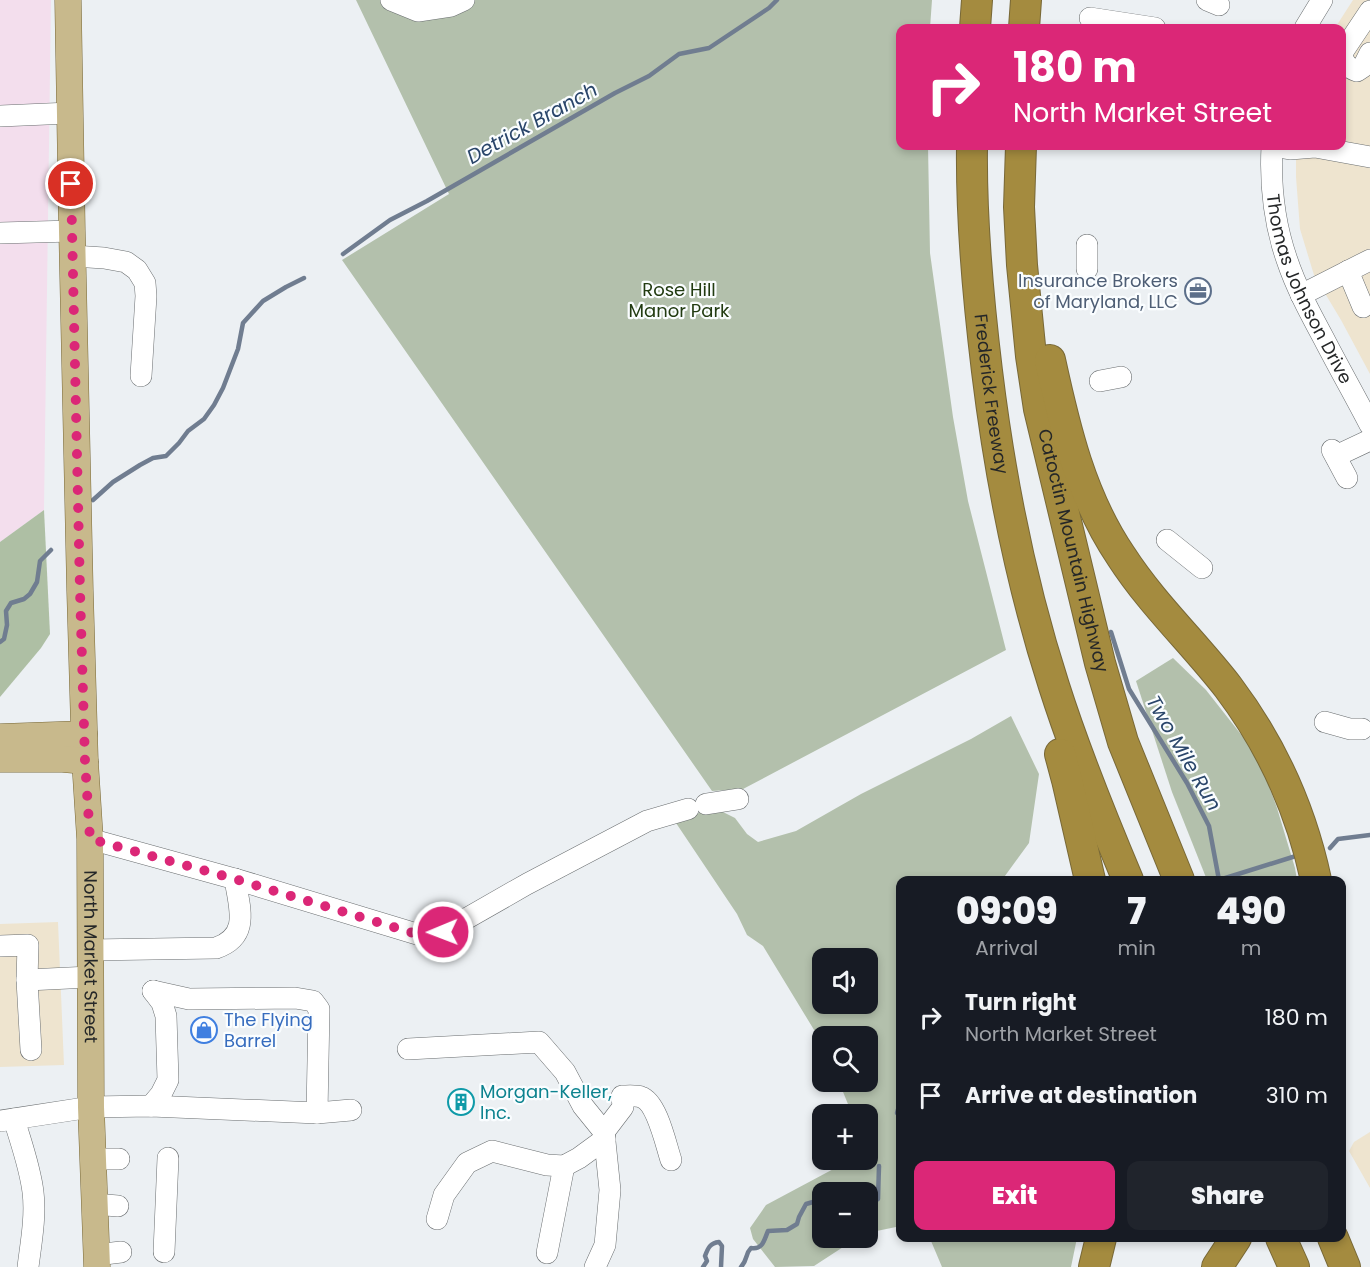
<!DOCTYPE html>
<meta charset="utf-8">
<style>
body{margin:0;font-family:Poppins,sans-serif;background:#20242c;color:#f1f3f6;height:100vh;display:flex;flex-direction:column;font-size:22px;white-space:nowrap}
*{box-sizing:border-box;margin:0}
p{font-size:20px;color:#9ea1a6}
.icon{flex:none;width:33px;height:33px;fill:none;stroke:currentColor;stroke-width:2;stroke-linecap:round;stroke-linejoin:round}
.map{position:relative;flex:1;overflow:hidden}
.details{position:absolute;left:896px;top:876px;width:450px;height:366px;display:flex;flex-direction:column;background:#171b24;border-radius:12px;box-shadow:0 3px 9px #0003}
.details>*{flex:none}
.hud{position:absolute;left:896px;top:24px;width:450px;height:126px;border-radius:12px;box-shadow:0 3px 9px #0003;background:#db2777;color:#fff;overflow:hidden}
.buttons{position:absolute;left:812px;top:948px;display:grid;gap:12px}
.buttons a{display:grid;place-items:center;width:66px;height:66px;border-radius:12px;background:#171b24;box-shadow:0 3px 9px #0003;font-size:30px}
.pin{position:absolute;display:grid;place-items:center;width:51px;height:51px;color:#fff;margin:-26px;border:3px solid #fff;border-radius:50%;box-shadow:0 2px 6px #0007}
.me{position:absolute;width:66px;margin:-33px;rotate:269deg;stroke-linejoin:round;filter:drop-shadow(0 0 4px #0008)}
.turn{display:flex;align-items:center;gap:21px;height:126px;padding:0 18px;font-size:27px}
.turn .icon{width:78px;height:78px;stroke-width:2.5}
.turn b{display:block;font-size:42px;line-height:51px}
.eta{display:flex;justify-content:space-evenly;align-items:center;height:102px;text-align:center}
.eta b{font-size:36px;font-weight:800;line-height:42px}
.action{display:flex;gap:12px;margin-top:auto;padding:12px 18px}
.action a{flex:1;height:69px;border-radius:12px;background:#db2777;color:#fff;font-size:24px;font-weight:800;line-height:69px;text-align:center}
.action a+a{background:#20242c;color:#f1f3f6}
ul{padding:0;list-style:none}
li{display:flex;align-items:center;gap:18px;height:78px;padding:0 18px}
li div{flex:1}
li b{display:block;font-size:22px}
li em{font-style:normal}
.map>svg:first-child{display:block}
</style>
<div class="map">
<svg width="1370" height="1267" viewBox="0 0 1370 1267">
<rect width="100%" height="100%" fill="#ecf0f3"/>
<g fill="#eee4cf">
<path d="M1353,0H1370V374L1341,320L1314,275L1300,229L1296,177V146H1341V28H1335Z"/>
<path d="M58,922L64,1065L0,1067V924Z"/>
<path d="M1370,1132V1188L1349,1151L1354,1142Z"/>
</g>
<path fill="#f3deed" d="M0,0H51L44,510L0,542Z"/>
<g fill="#b3c0ac" fill-rule="evenodd">
<path d="M356,0H932L930,28H900V146H928L930,253L953,417L968,501L1006,650L743,789L712,791L342,260L449,194Z"/>
<path d="M1173,658L1206,690L1258,756L1277,808L1295,868L1297,880H1207L1172,792L1136,681Z"/>
<path d="M1011,716L1039,774L1029,843L1002,880H900V1229L896,1227L867,1233V1192H822V1238H857L814,1266L775,1267L753,1239L750,1228L766,1205L839,1166L847,1160H867V1114H852L839,1082H867V1036H822V1043L763,946L747,935L737,914L676,823L701,812L717,809L735,818L747,834L758,842L796,831L861,794L971,739ZM822,958H867V1004H822Z"/>
<path d="M923,1238H1077L1071,1267H942L931,1241Z"/>
</g>
<path fill="#aebfa4" d="M44,510L50,634L41,648L0,697V542Z"/>
<g fill="none" stroke-linecap="round" stroke-linejoin="round">
<g stroke="#707d90" stroke-width="4.5">
<path d="M343,254L390,220L427,201L615,93L649,76L679,54L709,48L769,8L777,0"/>
<path d="M93,500L113,482L140,465L153,458L166,456L179,443L188,431L204,419L214,405L223,388L238,349L243,323L263,301L286,287L304,278"/>
<path d="M1111,632L1129,689L1187,783L1209,826L1219,880L1299,855"/>
<path d="M0,642L4,639L7,625L6,611L11,603L24,599L30,594L37,582L40,561L51,550"/>
<path d="M1330,848L1338,839L1370,835"/>
<path d="M897,1113L900,1102"/>
<path d="M867,1207L878,1199L879,1166"/>
<path d="M703,1267L707,1261L705,1256C708,1248 710,1243 719,1242L722,1246L721,1267"/>
<path d="M741,1267C748,1259 745,1254 751,1248C763,1250 764,1240 768,1231L787,1230L797,1224L799,1217L806,1204L820,1200L822,1202"/>
</g>
<defs>
<g id="minor">
<path d="M391,0L418,11L451,6L464,0"/>
<path d="M1207,0L1219,5"/>
<path d="M1090,18L1155,28"/>
<path d="M1305,28L1322,0"/>
<path d="M1341,56C1345,64 1348,68 1357,71L1363,67L1370,53"/>
<path d="M1341,57L1344,50L1370,11"/>
<path d="M0,116L70,113"/>
<path id="s1" d="M1272,146C1270,184 1274,223 1287,260C1296,287 1310,313 1324,339C1339,368 1355,396 1370,425"/>
<path d="M1272,146L1290,149L1315,147L1370,157"/>
<path d="M0,233L72,231"/>
<path d="M73,256L104,258L126,262L137,270L145,283L146,296L141,376"/>
<path d="M1087,269V245"/>
<path d="M1348,271L1363,307"/>
<path d="M1301,295L1370,260"/>
<path d="M1100,381L1121,377"/>
<path d="M1332,450L1347,478"/>
<path d="M1336,456L1370,440"/>
<path d="M1167,540L1202,568"/>
<path d="M1325,722L1350,729H1362"/>
<path d="M706,804L738,799"/>
<path d="M90,839L235,879L420,935L443,932L527,884L647,821L688,809"/>
<path d="M0,946L28,945L27,980L31,1050"/>
<path d="M90,950L216,948C251,936 239,907 235,879"/>
<path d="M27,980L90,977"/>
<path d="M153,991L189,999L295,998L313,1001L319,1009L317,1113"/>
<path d="M408,1049L539,1042L565,1072L583,1106L604,1132"/>
<path d="M151,1106L161,1094L168,1080L166,1016L162,1003L153,991"/>
<path d="M14,1119C21,1143 30,1167 33,1192C36,1216 31,1243 28,1267"/>
<path d="M0,1121L91,1107L151,1106L317,1113L351,1110"/>
<path d="M604,1132L623,1107L622,1096C627,1096 636,1095 641,1097C657,1102 666,1145 671,1160"/>
<path d="M92,1159H119"/>
<path d="M94,1204L118,1206"/>
<path d="M437,1219L444,1195L467,1163L492,1151L547,1165L564,1166L579,1158L605,1139"/>
<path d="M164,1252L168,1158"/>
<path d="M547,1253L564,1166"/>
<path d="M96,1255L121,1252"/>
<path d="M595,1267L605,1245L610,1190L604,1132"/>
</g>
<g id="major">
<path id="s2" d="M68,0L72,231L80,591L85,761L90,839L91,1107L97,1267"/>
<path d="M0,737L84,734"/>
<path d="M0,759H63L85,761"/>
</g>
<g id="highway">
<path d="M975,28L977,0"/>
<path d="M1024,28L1026,0"/>
<path id="s3" d="M972,146C971,221 978,297 987,371C1000,478 1021,584 1054,686C1075,752 1101,816 1128,880"/>
<path id="s4" d="M1021,146L1019,207L1022,265L1031,356L1039,409L1100,663L1123,742L1179,880"/>
<path d="M1050,360C1065,429 1081,497 1121,556C1152,604 1193,642 1228,687C1271,744 1301,810 1316,880"/>
<path d="M1060,754L1067,780L1090,880"/>
<path d="M1281,1238L1294,1267"/>
<path d="M1333,1238L1345,1267"/>
<path d="M1094,1267L1101,1238"/>
<path d="M1217,1267L1236,1238"/>
</g>
</defs>
<use href="#minor" stroke="#6a6e70" stroke-width="22"/>
<use href="#major" stroke="#786837" stroke-width="27"/>
<use href="#highway" stroke="#786837" stroke-width="32"/>
<use href="#minor" stroke="#fff" stroke-width="21"/>
<use href="#major" stroke="#c8b98c" stroke-width="26"/>
<use href="#highway" stroke="#a48b3f" stroke-width="30"/>
</g>
<g fill="none" stroke-linecap="round" stroke-linejoin="round">
<path stroke="#db2777" stroke-width="10" stroke-dasharray="0 18" d="M71,184L80,591L85,761L90,839L235,879L420,935L443,932"/>
</g>
<defs>
<symbol id="office-ring" viewBox="-11 -11 22 22"><circle r="9.5" fill="#fafdff" stroke="#5c6f8a" stroke-width="1.5"/><path d="M-6-3h4V-5.5h4V-3h4V5H-6ZM-1-4.5V-3h2v-1.5ZM-6 0V1H6V0Z" fill="#5c6f8a"/></symbol>
<symbol id="shop-ring" viewBox="-11 -11 22 22"><circle r="9.5" fill="#fafdff" stroke="#3f7fe0" stroke-width="1.5"/><path d="M-5-2.5h2.3a2.7 3.5 0 0 1 5.4 0H5L5.5 6h-11ZM-1.5-2.5h3a1.5 2.3 0 0 0-3 0Z" fill="#3f7fe0"/></symbol>
<symbol id="building-ring" viewBox="-11 -11 22 22"><circle r="9.5" fill="#fafdff" stroke="#0f9aa8" stroke-width="1.5"/><path d="M-4-6H4V6H1V3H-1V6H-4ZM-2.5-4.3h1.7v1.8h-1.7ZM.8-4.3h1.7v1.8H.8ZM-2.5-1h1.7V.8h-1.7ZM.8-1h1.7V.8H.8Z" fill="#0f9aa8"/></symbol>
</defs>
<g fill-rule="evenodd">
<use href="#office-ring" x="1183" y="276" width="30" height="30"/>
<use href="#shop-ring" x="189" y="1015" width="30" height="30"/>
<use href="#building-ring" x="446" y="1087" width="30" height="30"/>
</g>
<g text-anchor="middle" stroke-width="4.5" stroke-linejoin="round" paint-order="stroke">
<g font-size="18" fill="#4e5e75" stroke="#fafdff" text-anchor="end">
<text x="1178" y="287">Insurance Brokers<tspan x="1178" dy="21">of Maryland, LLC</tspan></text>
</g>
<g font-size="18" fill="#252728" stroke="#fafdff">
<text dy="6" stroke="none"><textPath href="#s1" startOffset="150">Thomas Johnson Drive</textPath></text>
<text dy="6" stroke="none"><textPath href="#s3" startOffset="249">Frederick Freeway</textPath></text>
<text dy="6" stroke="none"><textPath href="#s4" startOffset="410">Catoctin Mountain Highway</textPath></text>
<text dy="6" stroke="none"><textPath href="#s2" startOffset="957">North Market Street</textPath></text>
</g>
<g font-size="18" fill="#223b11" stroke="#fafdff">
<text x="679" y="296">Rose Hill<tspan x="679" dy="21">Manor Park</tspan></text>
</g>
<g font-size="18" fill="#366cbe" stroke="#fafdff" text-anchor="start">
<text x="224" y="1026">The Flying<tspan x="224" dy="21">Barrel</tspan></text>
</g>
<g font-size="18" fill="#0d838f" stroke="#fafdff" text-anchor="start">
<text x="480" y="1098">Morgan-Keller,<tspan x="480" dy="21">Inc.</tspan></text>
</g>
<g font-size="20" font-style="italic" fill="#29456a" stroke="#fafdff">
<text transform="translate(532 123) rotate(-29)" y="7">Detrick Branch</text>
<text transform="translate(1184 753) rotate(60)" y="7">Two Mile Run</text>
</g>
</g>
</svg>
<div class="buttons">
<a><svg class="icon" aria-label="sound" viewBox="0 0 24 24"><path d="M4 9h4l5-4v14l-5-4H4zM17 9q2 3 0 6"/></svg></a>
<a><svg class="icon" aria-label="search" viewBox="0 0 24 24"><circle cx="10" cy="10" r="6"/><path d="M15 15l6 6"/></svg></a>
<a>+</a>
<a>−</a>
</div>
<div class="pin" style="left:71px;top:184px;background:#d93025"><svg class="icon" aria-label="arrive" viewBox="0 0 24 24"><path d="M6 21V4h12l-3 4 3 4H6"/></svg></div>
<svg class="me" style="left:443px;top:932px" viewBox="-20 -20 40 40"><circle r="17" fill="#db2777" stroke="#fff" stroke-width="3"/><path d="M0-11L8 9 0 5-8 9z" fill="#fff"/></svg>
<div class="hud">
<div class="turn"><svg class="icon" aria-label="right" viewBox="0 0 24 24"><path d="M7 20v-9h11M14 6l5 5-5 5"/></svg><div><b>180 m</b>North Market Street</div></div>
</div>
<section class="details">
<div class="eta">
<div><b>09:09</b><p>Arrival</p></div>
<div><b>7</b><p>min</p></div>
<div><b>490</b><p>m</p></div>
</div>
<ul>
<li><svg class="icon" aria-label="right" viewBox="0 0 24 24"><path d="M7 20v-9h11M14 6l5 5-5 5"/></svg><div><b>Turn right</b><p>North Market Street</p></div><em>180 m</em></li>
<li><svg class="icon" aria-label="arrive" viewBox="0 0 24 24"><path d="M6 21V4h12l-3 4 3 4H6"/></svg><div><b>Arrive at destination</b></div><em>310 m</em></li>
</ul>
<div class="action"><a>Exit</a><a>Share</a></div>
</section>
</div>
